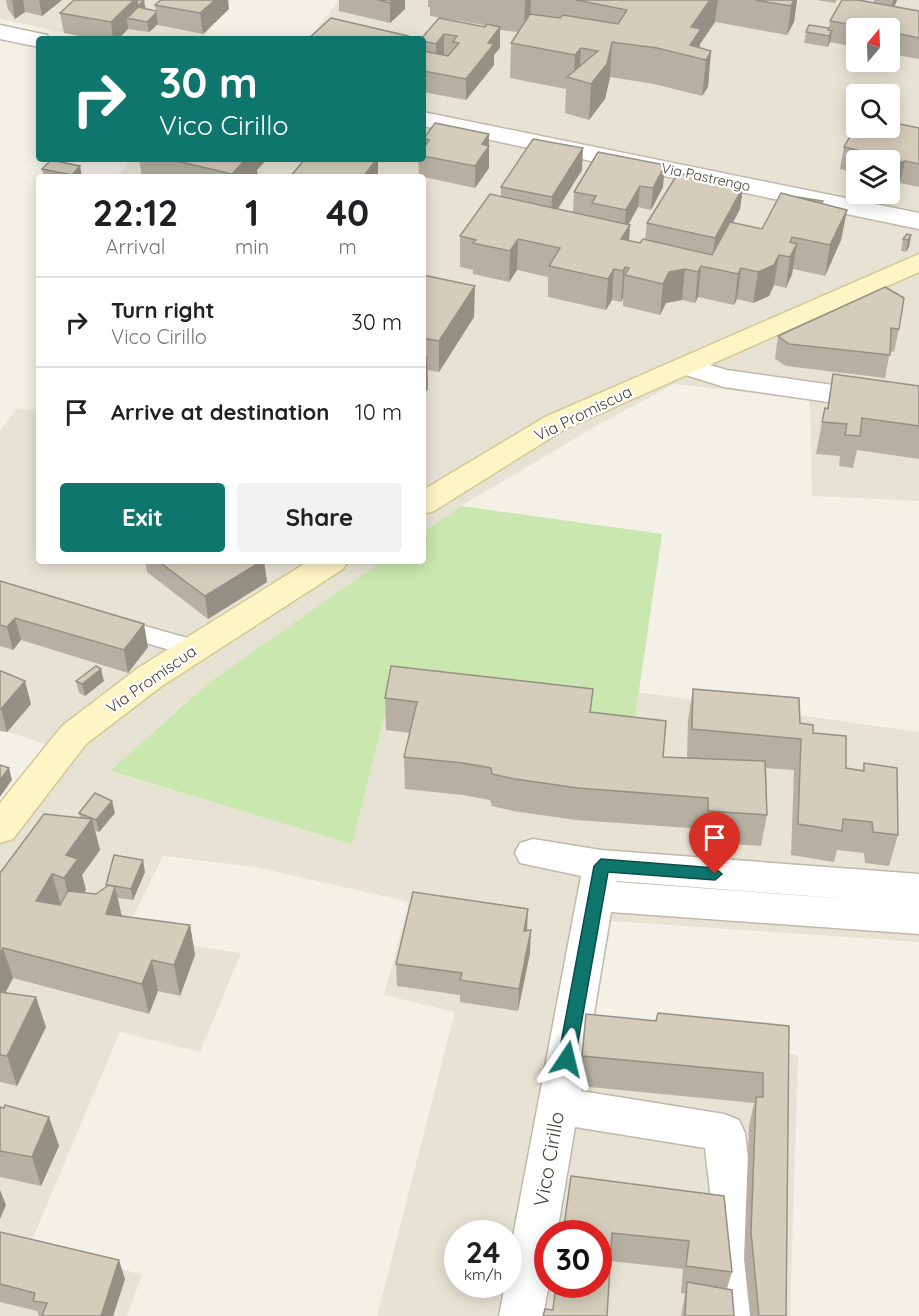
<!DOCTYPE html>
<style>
body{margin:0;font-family:Quicksand,sans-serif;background:#f2f2f2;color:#202124;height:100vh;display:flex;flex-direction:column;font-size:22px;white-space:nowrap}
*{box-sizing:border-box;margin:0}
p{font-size:20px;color:#757577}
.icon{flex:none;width:33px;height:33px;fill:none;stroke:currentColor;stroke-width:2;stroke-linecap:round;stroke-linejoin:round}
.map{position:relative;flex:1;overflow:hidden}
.drawer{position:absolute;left:36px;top:174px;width:390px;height:390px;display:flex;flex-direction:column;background:#fff;border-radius:6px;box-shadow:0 3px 15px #0003}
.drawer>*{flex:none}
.guide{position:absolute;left:36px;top:36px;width:390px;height:126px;border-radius:6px;box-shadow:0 3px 15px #0003;background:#0f766e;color:#fff;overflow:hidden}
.needle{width:39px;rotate:19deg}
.buttons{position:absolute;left:846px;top:18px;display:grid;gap:12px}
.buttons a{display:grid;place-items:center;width:54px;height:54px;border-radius:6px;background:#fff;box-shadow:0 3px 15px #0003;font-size:30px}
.speed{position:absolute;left:444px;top:1220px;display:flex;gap:12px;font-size:30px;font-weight:700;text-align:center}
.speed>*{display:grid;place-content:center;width:78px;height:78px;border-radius:50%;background:#fff;box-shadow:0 3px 15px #0003;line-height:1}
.speed small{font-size:15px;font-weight:400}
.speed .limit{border:9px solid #d22;background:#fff;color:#111}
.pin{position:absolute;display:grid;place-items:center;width:51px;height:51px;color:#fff;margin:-62px -26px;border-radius:50% 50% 50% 0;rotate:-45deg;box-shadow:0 0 6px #0007}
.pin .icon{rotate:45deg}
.me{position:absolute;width:66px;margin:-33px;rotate:10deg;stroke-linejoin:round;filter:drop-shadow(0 0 4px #0008)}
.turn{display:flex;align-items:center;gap:21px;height:126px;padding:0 24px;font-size:27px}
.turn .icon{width:78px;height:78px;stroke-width:2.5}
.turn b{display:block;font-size:42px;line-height:51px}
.eta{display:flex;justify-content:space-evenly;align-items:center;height:102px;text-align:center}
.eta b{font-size:36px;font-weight:700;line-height:42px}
.action{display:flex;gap:12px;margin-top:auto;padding:12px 24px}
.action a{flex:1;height:69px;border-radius:6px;background:#0f766e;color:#fff;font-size:24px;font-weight:700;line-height:69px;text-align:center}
.action a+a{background:#f2f2f2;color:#202124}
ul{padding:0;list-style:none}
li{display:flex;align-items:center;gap:18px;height:90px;padding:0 24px;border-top:2px solid #e0e0e0}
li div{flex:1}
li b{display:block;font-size:22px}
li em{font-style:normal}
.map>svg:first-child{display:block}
</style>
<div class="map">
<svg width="919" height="1316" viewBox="0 0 919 1316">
<rect width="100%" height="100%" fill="#f3f0e6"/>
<g fill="#e7e3d4" fill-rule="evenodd">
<path d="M0,0H231L203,39H95L0,19Z"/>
<path d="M339,0H919V501L812,496L810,400L674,384L596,426L461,506L423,532V177H115L133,159H423V39H309ZM856,28H890V62H856ZM856,94H890V128H856ZM856,160H890V194H856Z"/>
<path d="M18,408L39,412V561H382L211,681L111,772L352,843L390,693L634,723L638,692L919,732V942L611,921L589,1029L798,1055L790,1316H377L455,1012L384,995L409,902L256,867L163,856L124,935L241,953L200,1052L120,1032L31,1242L142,1275L127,1316H0V803L47,745L0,729V430ZM458,1233H508V1284H458ZM548,1233H598V1284H548Z"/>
</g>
<path fill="#c9e7af" d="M461,506L662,534L634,724L390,694L352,844L110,771L211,681L382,561H423V532Z"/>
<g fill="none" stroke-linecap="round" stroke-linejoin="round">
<defs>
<path id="lane" d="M116,618L202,642L206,648L202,654L194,657L108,632L104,626L108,620Z"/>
<g id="street">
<path d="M0,25L47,35L49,39H39V47L0,39Z"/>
<path d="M423,112L919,213V229L423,126Z"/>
<path d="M686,358L727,370L919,397V415L724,387L676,372L672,366L676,360Z"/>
<path d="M533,839L601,850L919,874V934L611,912L581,1091L724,1114L739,1120L745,1133L755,1217L761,1316H717L713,1217L705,1148L575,1127L557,1233H548L549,1284L543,1316H499L505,1284H508V1263L581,876L520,863L515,853L520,843ZM617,881L861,900L616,882Z"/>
</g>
<g id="secondary">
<path d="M919,254V272L565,429L434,511L423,514V490L545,417Z"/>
<path d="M309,561H348L343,569L162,686L86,744L13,839L0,843V803L62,726L138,668Z"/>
</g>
</defs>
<use href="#lane" stroke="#bfb9a9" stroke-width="3"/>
<use href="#street" stroke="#bfb9a9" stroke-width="3"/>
<use href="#secondary" stroke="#d3c896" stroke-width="3"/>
<use href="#lane" fill="#fff" fill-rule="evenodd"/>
<use href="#street" fill="#fff" fill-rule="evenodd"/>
<use href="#secondary" fill="#fef5c5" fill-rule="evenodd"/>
</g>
<g fill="#b7b0a2">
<path d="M6,0H62L42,16L25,12L15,19L8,9Z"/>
<path d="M339,0H405V9L390,23L339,11Z"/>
<path d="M428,0H797L794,22L787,35L715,22L700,44L699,48L711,51L708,87L702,96L654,84L610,77L605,99L589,120L565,113L566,89L510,78L511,43L518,32L500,30V48L494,55V65L466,100L423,92V39L439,18L484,27V25L430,16V7H428Z"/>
<path d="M817,0H837L835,3Z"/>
<path d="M874,0H897L894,7L919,11V59L890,54V28H856V47L830,42L828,47L804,43L806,32L829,28L830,21L873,3Z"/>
<path d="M155,5L229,9L203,34L158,25V24L149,32L128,29L118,39H94L64,33L60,13L146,9L156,11Z"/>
<path d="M919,128V187L900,183L890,186V160H856V173L840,169L844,147Z"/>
<path d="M489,134V168L475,188L419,176L418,159H423L424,138Z"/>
<path d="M598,152L663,187L651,210L638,207L629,224L630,225L629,241L640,243L645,240L647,223L743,187L740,209L733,223L762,229L797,197L823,201L822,204L847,210L841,240L825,276L793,269L792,274L786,288L774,285L769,296L753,303L737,299L734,305L698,297L695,303L682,300L666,303L660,315L623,306V298L621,302L612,300L606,310L548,297V277L517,270L509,282L473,274V270L460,267V236L501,196V187L582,170L558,209L573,212L574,192Z"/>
<path d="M139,159H267L257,170L258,177H142Z"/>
<path d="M42,169L82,177H44Z"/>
<path d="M911,235L909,247L906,252L901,251L903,239Z"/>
<path d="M423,275L474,317L439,372L428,370V389L423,396Z"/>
<path d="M885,287L899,329L894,352L890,351L885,378L786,366L775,359L778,336Z"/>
<path d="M833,374L919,386V459L857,450L853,468L839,466L840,456L816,454L822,422L827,408Z"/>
<path d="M145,561H264L267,582L208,619L147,572Z"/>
<path d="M0,581L148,647L128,673L21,640L13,650L0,646Z"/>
<path d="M0,673L31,704L7,732L0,731Z"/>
<path d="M76,681H104L85,696L79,693Z"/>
<path d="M593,689L591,712L663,757L687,758L688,720L693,689L800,723L813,733L846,768L862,771L864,763L898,835L889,866L865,863L864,853L837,850L834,862L791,855L794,770L766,768L767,815L761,846L704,842V829L576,820L513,811L492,806L490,800L463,795L405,789L404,757L410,733L386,730L385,698Z"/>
<path d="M79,813H115L99,832L95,831L100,850L82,875L86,890L84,893L96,894L106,887V885L145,872L133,900L118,898L122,916L190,925L195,955L180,996L158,991L149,1014L13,978L5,993L46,1027L17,1086L0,1082V873L80,818Z"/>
<path d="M527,931L530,953L518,1011L460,1002V995L397,986L396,964Z"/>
<path d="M586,1014L656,1021L789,1026L786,1316H750L744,1259L749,1126L754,1103L579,1086Z"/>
<path d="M0,1107L49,1117L59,1146L41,1186L0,1177Z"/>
<path d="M724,1196L732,1272L727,1289L734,1316H681L685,1294L681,1293L683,1269L610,1261L553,1310L598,1233Z"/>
<path d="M0,1232L125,1279L113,1316H39L37,1311L0,1302Z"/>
</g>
<g fill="#959084">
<path d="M12,0H23L25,12L15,19Z"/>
<path d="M39,0H62L42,16Z"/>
<path d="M134,0H144L146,11L127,18L128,29L118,39H113L111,22Z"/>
<path d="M215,0H228L229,9L203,34L200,13Z"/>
<path d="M392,0H405V9L390,23V3Z"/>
<path d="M525,0H531L530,26L524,33Z"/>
<path d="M710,0H718L715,22L700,44L698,58L688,56L691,27Z"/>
<path d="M792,0H797L794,22L787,35Z"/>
<path d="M893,0H897L896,3L890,13Z"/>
<path d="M156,13L158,24L149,32L147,22Z"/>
<path d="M500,27V48L494,55V65L466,100V79L488,43Z"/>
<path d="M832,31L830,42L828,47L829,36Z"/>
<path d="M444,34V55L436,64V44Z"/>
<path d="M612,42L610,77L605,99L589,120L591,84Z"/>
<path d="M581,48L579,81L574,79L575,55Z"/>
<path d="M711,51L708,87L702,96L706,60Z"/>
<path d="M489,134V168L475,188V166L482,144Z"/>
<path d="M583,148L582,170L551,219L552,197Z"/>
<path d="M246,159H267L257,170L258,177H233L232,174Z"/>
<path d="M378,159V177H363Z"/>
<path d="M905,161L900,183L891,186L895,164Z"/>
<path d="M665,165L663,187L651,210L653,188Z"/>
<path d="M80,166L82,177H72V175Z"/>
<path d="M640,186L638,207L624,232L626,210Z"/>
<path d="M743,187L740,209L712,260L715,238Z"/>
<path d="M847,210L841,240L825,276L830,245Z"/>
<path d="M630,225L628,255L621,239Z"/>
<path d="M911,235L909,247L906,252L908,240Z"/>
<path d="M518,239L517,270L509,282L510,251Z"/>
<path d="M797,244L792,274L786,288L790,257Z"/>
<path d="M779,255L774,285L769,296L753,303L758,272Z"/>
<path d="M701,266L698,297L695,303L698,272Z"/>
<path d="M625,267L623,298L621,302L623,271Z"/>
<path d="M741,268L737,299L734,305L738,274Z"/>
<path d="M614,269L612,300L606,310L608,279Z"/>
<path d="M685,269L682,300L666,303L660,315L663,284L669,272Z"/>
<path d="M475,286L474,317L439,372V341Z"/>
<path d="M427,357L428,389L423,396V363Z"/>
<path d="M262,561H264L267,582L208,619L205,596Z"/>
<path d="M15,618L21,640L13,650L7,627Z"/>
<path d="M144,624L148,647L128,673L124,650Z"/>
<path d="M101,669L104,681L85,696L82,684Z"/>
<path d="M25,681L31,704L7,732L1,709Z"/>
<path d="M9,768L12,780L0,797V780Z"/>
<path d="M112,801L115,813L99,832L96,820Z"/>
<path d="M92,819L100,850L82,875L86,890L72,909L64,878L66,855Z"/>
<path d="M143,860L145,872L133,900L131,889Z"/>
<path d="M52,874L61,905L36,901Z"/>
<path d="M115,887L122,918L106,914Z"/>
<path d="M528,909L527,931H524Z"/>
<path d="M190,925L195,955L180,996L174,965Z"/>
<path d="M531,930L530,953L518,1011L519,989Z"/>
<path d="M3,948L13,978L1,1001L0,998V954Z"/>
<path d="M152,960L158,991L149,1014L142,984Z"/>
<path d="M36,997L46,1027L17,1086L7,1056Z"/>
<path d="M49,1117L59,1146L41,1186L32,1157Z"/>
<path d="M0,1190L6,1205L0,1219Z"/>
<path d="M119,1260L125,1279L113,1316H101Z"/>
</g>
<g fill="#d5cdbc" stroke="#959084" stroke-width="1.5">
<path d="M74,0H134L111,22L60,13Z"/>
<path d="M137,0H144L138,6Z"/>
<path d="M161,0H215L200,13L155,5Z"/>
<path d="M378,0H392L390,3Z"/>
<path d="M576,0H710L691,27L701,29L690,45L711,51L706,60L657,48L612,42L607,64L591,84L567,77L598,51L581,48L575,55L511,43L530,14L560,18L563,15L618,24L627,10Z"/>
<path d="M755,0H794L791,6Z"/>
<path d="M842,0H858L919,11V38L890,32V28H871L830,21Z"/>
<path d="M138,7L156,11V13L147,22L127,18Z"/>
<path d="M331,18L408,36L405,39H308Z"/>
<path d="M439,18L485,27L487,24L500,27L488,43L494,44L466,79L423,71V67L424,65H423V51L448,56L459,43L453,42L457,36L444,34L436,44L423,41V39H421Z"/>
<path d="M809,25L829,28L828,30L832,31L829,36L806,32Z"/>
<path d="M890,122L919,128V164L905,161L895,164H890V160H875L873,159L869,153L844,147L856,126V128H890Z"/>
<path d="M435,123L489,134L482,144L489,146L475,166L423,156V149L429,140L424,138Z"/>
<path d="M533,139L583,148L552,197L501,187Z"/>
<path d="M598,152L665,165L653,188L640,186L626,210L592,203L596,196L574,192Z"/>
<path d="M168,159H246L232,174Z"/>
<path d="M305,159H377L363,177H290Z"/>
<path d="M51,160L80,166L72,175L42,169Z"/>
<path d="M678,173L743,187L715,238L647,223Z"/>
<path d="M781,193L847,210L830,245L792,237L790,242L797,244L790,257L779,255L774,265L758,272L741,268L738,274L701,266L698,272L685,269L669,272L663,284L625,275L629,268L625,267L623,271L614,269L608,279L549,266L560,248L518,239L510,251L473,243L476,240L460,236L490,194L630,225L621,239L640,243L643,239L712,255L730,222L762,229Z"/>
<path d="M797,197L823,201L821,203Z"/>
<path d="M907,234L911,235L908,240L903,239Z"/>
<path d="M423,275L475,286L439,341L423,338Z"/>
<path d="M885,287L904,298L899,329L891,328L890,355L789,344L778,336Z"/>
<path d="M423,356L427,357L423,363Z"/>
<path d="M833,374L919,386V426L862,418L860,436L845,435L847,424L822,422L825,408L828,409Z"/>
<path d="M158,561H262L205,596Z"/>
<path d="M0,581L144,624L124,650L15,618L7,627L0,625Z"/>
<path d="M96,666L101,669L82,684L76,681Z"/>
<path d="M391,666L593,689L590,712L666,721L663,757L765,761L767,815L708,811V798L578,788L515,779L492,774L491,768L463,763L404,757L417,702L385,698Z"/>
<path d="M1,671L25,681L1,709H0V673Z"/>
<path d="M693,689L799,698L800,723L813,725V733L846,736V768L864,771V763L897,768L898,835L873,832L872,822L843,819L842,831L798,824L801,739L692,729Z"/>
<path d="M0,765L9,768L0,780Z"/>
<path d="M95,793L112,801L96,820L79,813Z"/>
<path d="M44,814L92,819L66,855L78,859L64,878L52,874L36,901L60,905L68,891L96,894L109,885L115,887L106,914L190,925L174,965L152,960L142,984L3,948L0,954V873Z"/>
<path d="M114,855L143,860L131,889L109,885H106Z"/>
<path d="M413,892L528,909L524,931L531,930L519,989L460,980L462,973L396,964Z"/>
<path d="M0,992L36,997L7,1056L0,1055Z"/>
<path d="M658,1013L789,1026L786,1316H759L751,1232L756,1097H763V1073L582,1056L586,1014L656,1021Z"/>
<path d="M5,1105L49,1117L32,1157L0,1151V1107L4,1108Z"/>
<path d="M571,1176L724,1196L732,1272L686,1266L689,1241L612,1233L607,1316H543L545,1309L553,1310L556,1284H598V1233H563Z"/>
<path d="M0,1232L119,1260L101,1316H42L47,1303L33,1301L35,1293L0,1284Z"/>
<path d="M687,1282L732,1290L734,1316H685Z"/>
</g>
<path fill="#0f766e" stroke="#0a4d48" stroke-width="1.5" d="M601,859L715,868L722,874L715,880L608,872L575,1059L573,1064L567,1066L561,1064L558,1059L594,866Z"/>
<g text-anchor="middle" stroke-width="4.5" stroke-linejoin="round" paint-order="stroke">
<g font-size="14" fill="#464136" stroke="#fff">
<text transform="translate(706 177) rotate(12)" y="5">Via Pastrengo</text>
</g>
<g font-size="16" fill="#464136" stroke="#fff">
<text transform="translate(583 413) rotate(-26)" y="6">Via Promiscua</text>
<text transform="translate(151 679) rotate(-35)" y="6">Via Promiscua</text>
</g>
<g font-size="20" fill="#464136" stroke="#fff">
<text transform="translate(549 1159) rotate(-80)" y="7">Vico Cirillo</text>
</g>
</g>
</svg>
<div class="buttons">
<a><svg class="needle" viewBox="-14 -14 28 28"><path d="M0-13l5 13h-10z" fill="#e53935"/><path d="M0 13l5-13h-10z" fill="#757577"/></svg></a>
<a><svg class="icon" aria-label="search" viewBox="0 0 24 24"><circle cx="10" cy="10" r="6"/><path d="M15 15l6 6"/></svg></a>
<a><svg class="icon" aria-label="layers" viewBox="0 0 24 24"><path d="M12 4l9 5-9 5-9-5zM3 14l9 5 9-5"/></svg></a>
</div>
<div class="speed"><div>24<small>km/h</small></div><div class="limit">30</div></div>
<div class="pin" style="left:715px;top:874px;background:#d93025"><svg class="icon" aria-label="arrive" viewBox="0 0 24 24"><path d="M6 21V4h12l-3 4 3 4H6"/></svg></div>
<svg class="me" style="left:567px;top:1059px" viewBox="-20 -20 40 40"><path d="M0-17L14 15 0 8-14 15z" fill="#0f766e" stroke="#fff" stroke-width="4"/></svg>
<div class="guide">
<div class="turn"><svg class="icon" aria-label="right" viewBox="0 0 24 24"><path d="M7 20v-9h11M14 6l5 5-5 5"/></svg><div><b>30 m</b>Vico Cirillo</div></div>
</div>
<section class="drawer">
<div class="eta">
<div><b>22:12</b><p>Arrival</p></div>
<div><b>1</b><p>min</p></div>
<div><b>40</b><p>m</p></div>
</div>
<ul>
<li><svg class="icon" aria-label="right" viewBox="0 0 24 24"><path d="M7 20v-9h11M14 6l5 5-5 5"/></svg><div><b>Turn right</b><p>Vico Cirillo</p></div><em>30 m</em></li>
<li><svg class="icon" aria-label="arrive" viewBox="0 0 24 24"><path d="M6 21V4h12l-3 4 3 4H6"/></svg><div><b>Arrive at destination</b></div><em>10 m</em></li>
</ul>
<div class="action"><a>Exit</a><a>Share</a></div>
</section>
</div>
